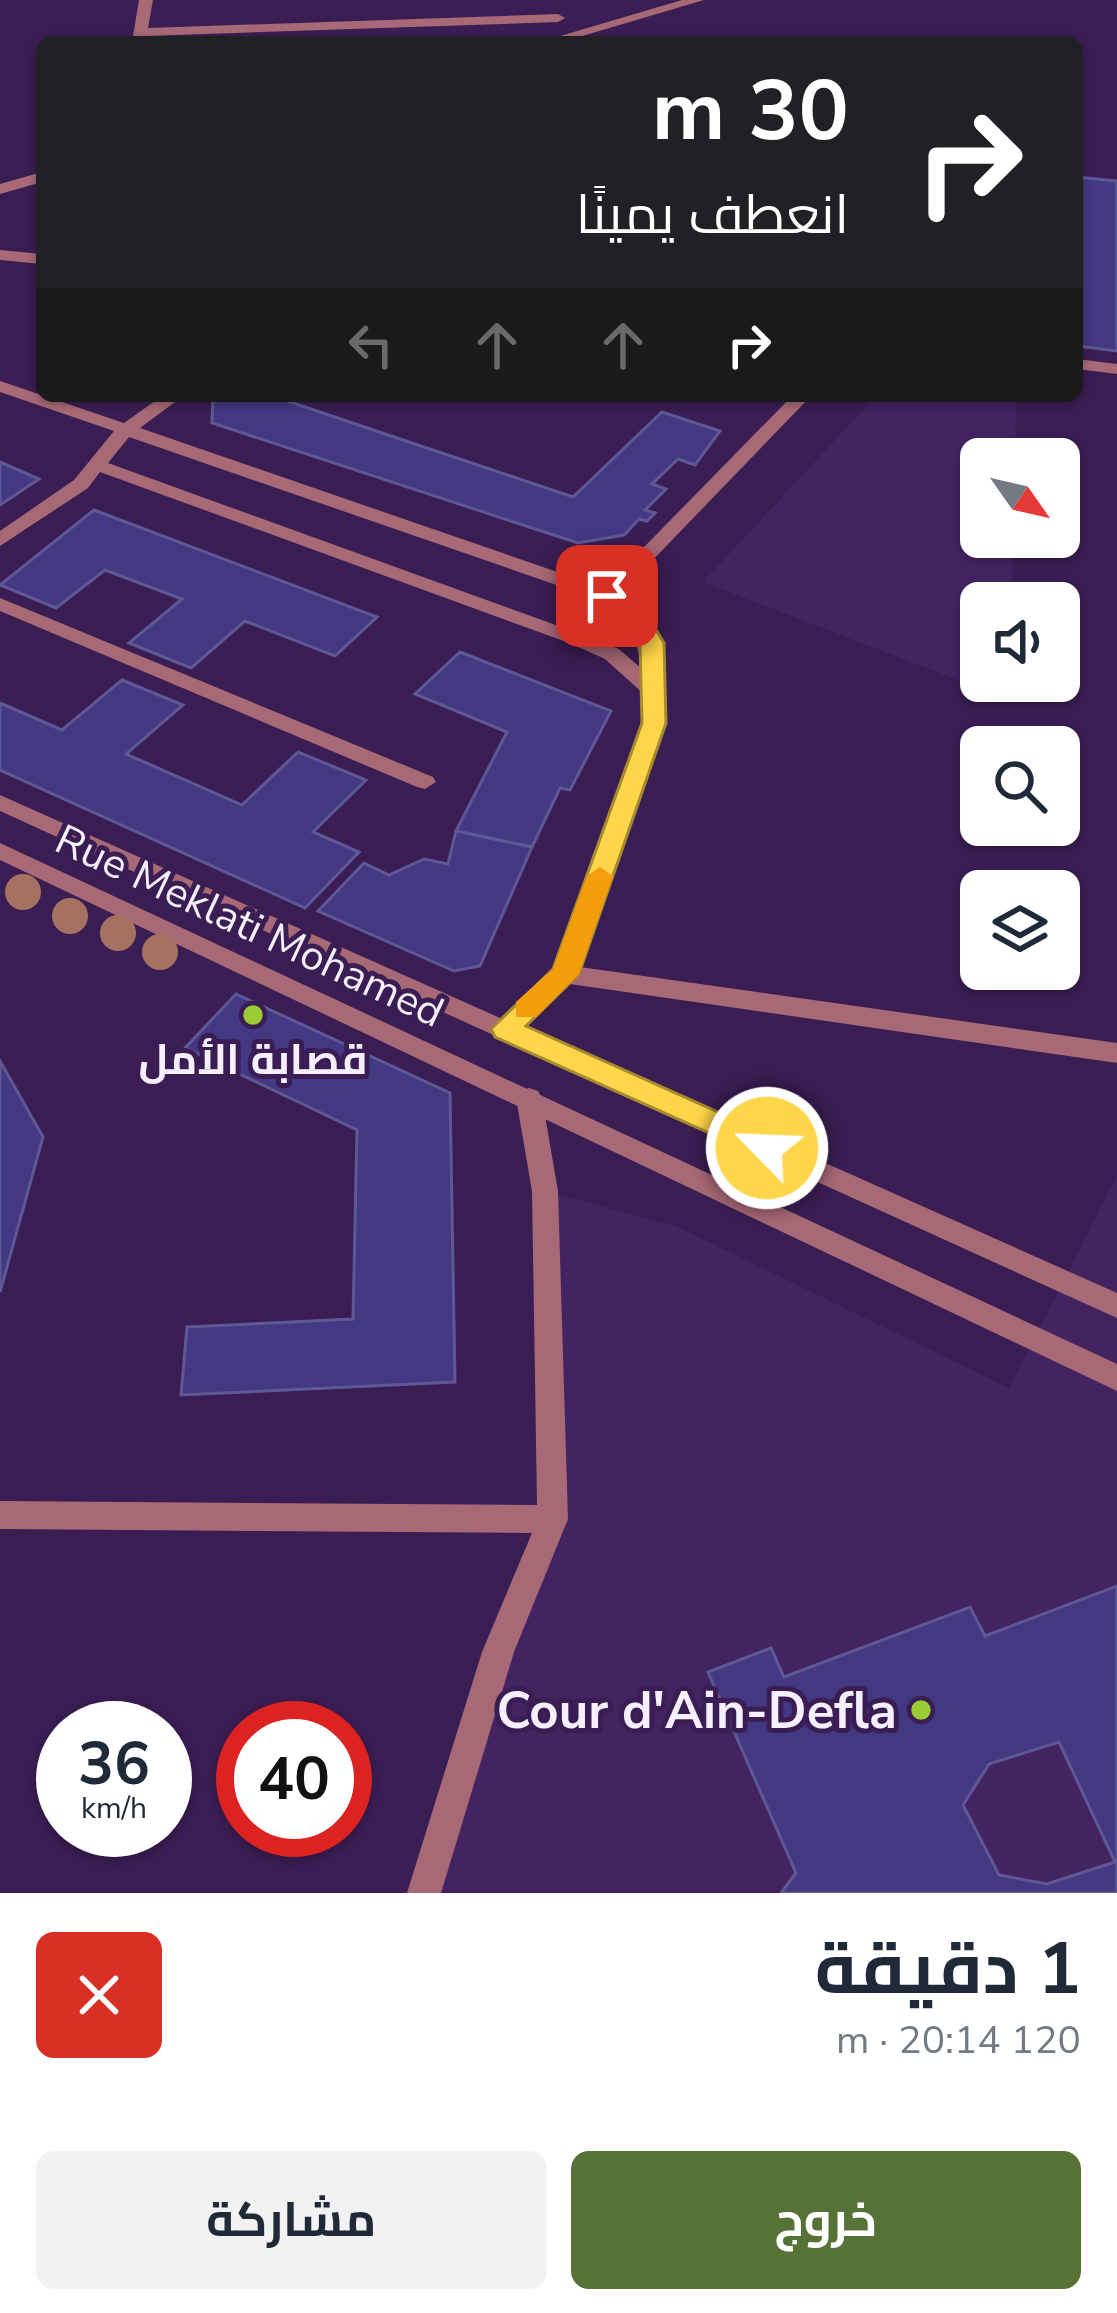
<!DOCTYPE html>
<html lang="ar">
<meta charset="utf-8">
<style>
body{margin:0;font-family:"Nunito Sans",Cairo,sans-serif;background:#f2f2f3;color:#1f2937;direction:rtl;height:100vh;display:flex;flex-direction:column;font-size:45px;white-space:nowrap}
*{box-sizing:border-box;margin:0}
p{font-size:39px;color:#747a83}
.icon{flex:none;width:66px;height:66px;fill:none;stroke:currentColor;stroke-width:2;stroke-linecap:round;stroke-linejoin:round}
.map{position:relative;height:1893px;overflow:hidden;direction:ltr}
.details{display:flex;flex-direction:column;background:#fff;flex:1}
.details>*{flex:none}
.banner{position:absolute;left:36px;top:36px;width:1047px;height:366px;border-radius:18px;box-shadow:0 3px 9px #0004;direction:rtl;background:#202124;color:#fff;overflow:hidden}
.needle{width:78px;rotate:124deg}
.fabs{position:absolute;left:960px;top:438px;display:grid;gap:24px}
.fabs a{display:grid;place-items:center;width:120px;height:120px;border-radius:18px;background:#fff;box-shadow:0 3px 9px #0004;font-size:60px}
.speed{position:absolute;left:36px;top:1701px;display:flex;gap:24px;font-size:60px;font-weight:700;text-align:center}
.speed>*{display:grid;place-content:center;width:156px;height:156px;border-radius:50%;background:#fff;box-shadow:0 3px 9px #0004;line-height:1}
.speed small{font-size:30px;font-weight:400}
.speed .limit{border:18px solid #d22;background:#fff;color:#111}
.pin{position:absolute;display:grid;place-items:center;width:102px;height:102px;color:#fff;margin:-51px;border-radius:24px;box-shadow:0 6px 18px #0006}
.me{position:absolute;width:132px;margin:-66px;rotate:294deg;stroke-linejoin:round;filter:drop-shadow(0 0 9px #0008)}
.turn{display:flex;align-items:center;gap:42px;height:252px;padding:0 36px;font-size:54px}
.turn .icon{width:156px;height:156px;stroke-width:2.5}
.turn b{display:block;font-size:84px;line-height:102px}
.lanes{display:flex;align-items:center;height:114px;padding:0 36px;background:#0003;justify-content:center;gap:60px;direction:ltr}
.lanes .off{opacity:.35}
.round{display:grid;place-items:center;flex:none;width:126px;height:126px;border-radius:18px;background:#f2f2f3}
.headline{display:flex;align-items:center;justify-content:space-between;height:204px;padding:0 36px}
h1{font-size:72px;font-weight:700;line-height:90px}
.cta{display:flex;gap:24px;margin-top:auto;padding:24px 36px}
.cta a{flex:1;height:138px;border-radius:18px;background:#567236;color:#fff;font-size:48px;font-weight:700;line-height:138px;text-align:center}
.cta a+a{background:#f2f2f3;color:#1f2937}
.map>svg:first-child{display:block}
</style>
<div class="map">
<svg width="1117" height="1893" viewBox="0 0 1117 1893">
<rect width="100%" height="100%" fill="#3a1d53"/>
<g fill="#442361">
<path d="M876,396H1016L1015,459H981V537H1013L1012,603H981V681H1010V700L703,582Z"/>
<path d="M1117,1176V1893H424L553,1519L545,1191L676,1226L1009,1388Z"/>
</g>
<g fill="#433882" stroke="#5e5896" stroke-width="3" fill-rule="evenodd">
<path d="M1077,177L1117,181V351L1077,346Z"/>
<path d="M285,396L281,399L573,497L662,412L720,431L695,465L678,459L652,484L666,489L645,510L655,513L647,521L639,519L624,535L578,543L212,423L213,396Z"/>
<path d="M0,462L39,479L0,505Z"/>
<path d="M94,510L377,617L335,656L245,621L191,668L129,643L182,599L105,570L56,608L0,585Z"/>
<path d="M460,652L611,711L570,790L560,788L532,847L456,831L507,732L415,694Z"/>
<path d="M122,680L183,705L126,754L242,805L298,752L366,780L313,832L359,852L305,908L0,770V703L62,730Z"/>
<path d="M456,831L532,847L480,966L454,971L318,911L364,863L389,875L424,859L448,864Z"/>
<path d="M236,994L450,1093L455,1382L181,1395L187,1327L353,1319L357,1130L185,1048Z"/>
<path d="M0,1061L43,1137L0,1292Z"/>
<path d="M1117,1586V1893H781L796,1873L708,1672L771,1648L784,1677L970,1607L985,1636ZM1059,1742L1115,1862L1047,1884L999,1875L963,1805L989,1764Z"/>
</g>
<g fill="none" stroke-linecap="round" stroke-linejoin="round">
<g fill="#a76976" fill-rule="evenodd">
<path d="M139,0H153L148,28L558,14L565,18L558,22L147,36L146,42H132Z"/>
<path d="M682,0H704L562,42H540Z"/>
<path d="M42,172V182L0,194V184Z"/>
<path d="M0,250L42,254V264L0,260Z"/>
<path d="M1077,359L1117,364V374L1077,369Z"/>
<path d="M0,381L124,423L162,396H183L140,428L604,588L792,396H811L619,595C663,627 668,672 665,723L580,967L1117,1043V1063L570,984L514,1036H496L493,1029L496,1022L554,969L643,723L645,695L605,659L572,644L100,472L88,488L0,546V531L74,480L114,431L0,392ZM129,437L600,600L631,628L644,671L619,649L586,636L108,463Z"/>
<path d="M0,598L433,777L436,782L425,789L417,787L0,611Z"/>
<path d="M529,1088L538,1091L542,1098L558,1191L568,1519L514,1652L441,1893H407L482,1652L532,1533L0,1529V1501L537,1505L532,1191L516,1098L520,1091Z"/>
</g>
<g fill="#a76976" fill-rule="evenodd">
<path d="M0,795L1117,1293V1318L0,811Z"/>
<path d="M0,843L1117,1364V1391L0,860Z"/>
</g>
</g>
<g fill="#a57262">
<circle cx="23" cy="892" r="18"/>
<circle cx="70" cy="916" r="18"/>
<circle cx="118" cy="933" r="18"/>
<circle cx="160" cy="952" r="18"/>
</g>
<path fill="#ffd54a" stroke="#a68a30" stroke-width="3" d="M607,590L644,610L664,643L666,723L579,974L526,1026L778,1139L782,1148L767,1159L495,1037L491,1029L553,969L642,723L640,643L627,620L596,596Z"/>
<path fill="#f59e0b" d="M600,867L613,876L579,974L536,1017H516V1002L553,969L587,876Z"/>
<g fill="#9acb34" stroke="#3a1d53" stroke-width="4.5">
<circle cx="253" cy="1015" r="12"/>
<circle cx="921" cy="1710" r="12"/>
</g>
<g text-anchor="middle" stroke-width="10" stroke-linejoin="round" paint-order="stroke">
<g font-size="42" fill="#f6f0fe" stroke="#3a1d53">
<text transform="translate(250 925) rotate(25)" y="15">Rue Meklati Mohamed</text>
</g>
<g font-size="42" font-weight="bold" fill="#f6f0fe" stroke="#3a1d53">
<text x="253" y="1074">قصابة الأمل</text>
</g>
<g font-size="51" font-weight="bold" fill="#f6f0fe" stroke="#3a1d53" text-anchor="end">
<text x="897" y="1728">Cour d'Ain-Defla</text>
</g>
</g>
</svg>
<div class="fabs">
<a><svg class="needle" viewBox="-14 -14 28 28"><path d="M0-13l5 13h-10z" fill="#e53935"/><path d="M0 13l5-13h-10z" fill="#747a83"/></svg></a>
<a><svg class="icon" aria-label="sound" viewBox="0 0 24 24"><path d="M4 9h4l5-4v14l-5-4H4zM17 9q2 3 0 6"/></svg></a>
<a><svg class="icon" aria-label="search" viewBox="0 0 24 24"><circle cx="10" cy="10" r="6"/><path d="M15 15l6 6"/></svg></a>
<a><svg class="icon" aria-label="layers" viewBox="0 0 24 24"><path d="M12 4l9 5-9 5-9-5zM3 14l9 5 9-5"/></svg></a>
</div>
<div class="speed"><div>36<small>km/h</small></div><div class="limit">40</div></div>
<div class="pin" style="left:607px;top:596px;background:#d93025"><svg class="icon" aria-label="arrive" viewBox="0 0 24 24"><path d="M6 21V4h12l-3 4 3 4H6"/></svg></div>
<svg class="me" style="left:767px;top:1148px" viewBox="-20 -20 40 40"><circle r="17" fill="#ffd54a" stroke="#fff" stroke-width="3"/><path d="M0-11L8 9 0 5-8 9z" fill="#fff"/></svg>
<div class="banner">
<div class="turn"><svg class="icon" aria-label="right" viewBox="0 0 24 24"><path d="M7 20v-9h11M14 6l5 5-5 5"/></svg><div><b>30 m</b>انعطف يمينًا</div></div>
<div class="lanes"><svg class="icon off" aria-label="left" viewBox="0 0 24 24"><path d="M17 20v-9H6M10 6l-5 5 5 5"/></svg><svg class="icon off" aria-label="ahead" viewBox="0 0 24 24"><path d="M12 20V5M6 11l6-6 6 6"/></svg><svg class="icon off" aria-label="ahead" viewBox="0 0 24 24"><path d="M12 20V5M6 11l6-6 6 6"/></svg><svg class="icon" aria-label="right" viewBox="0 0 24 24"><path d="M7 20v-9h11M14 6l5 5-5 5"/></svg></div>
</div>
</div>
<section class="details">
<div class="headline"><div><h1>1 دقيقة</h1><p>120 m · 20:14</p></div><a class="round" style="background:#d93025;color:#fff"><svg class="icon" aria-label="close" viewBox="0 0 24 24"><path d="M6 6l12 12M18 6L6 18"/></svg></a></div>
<div class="cta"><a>خروج</a><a>مشاركة</a></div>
</section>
